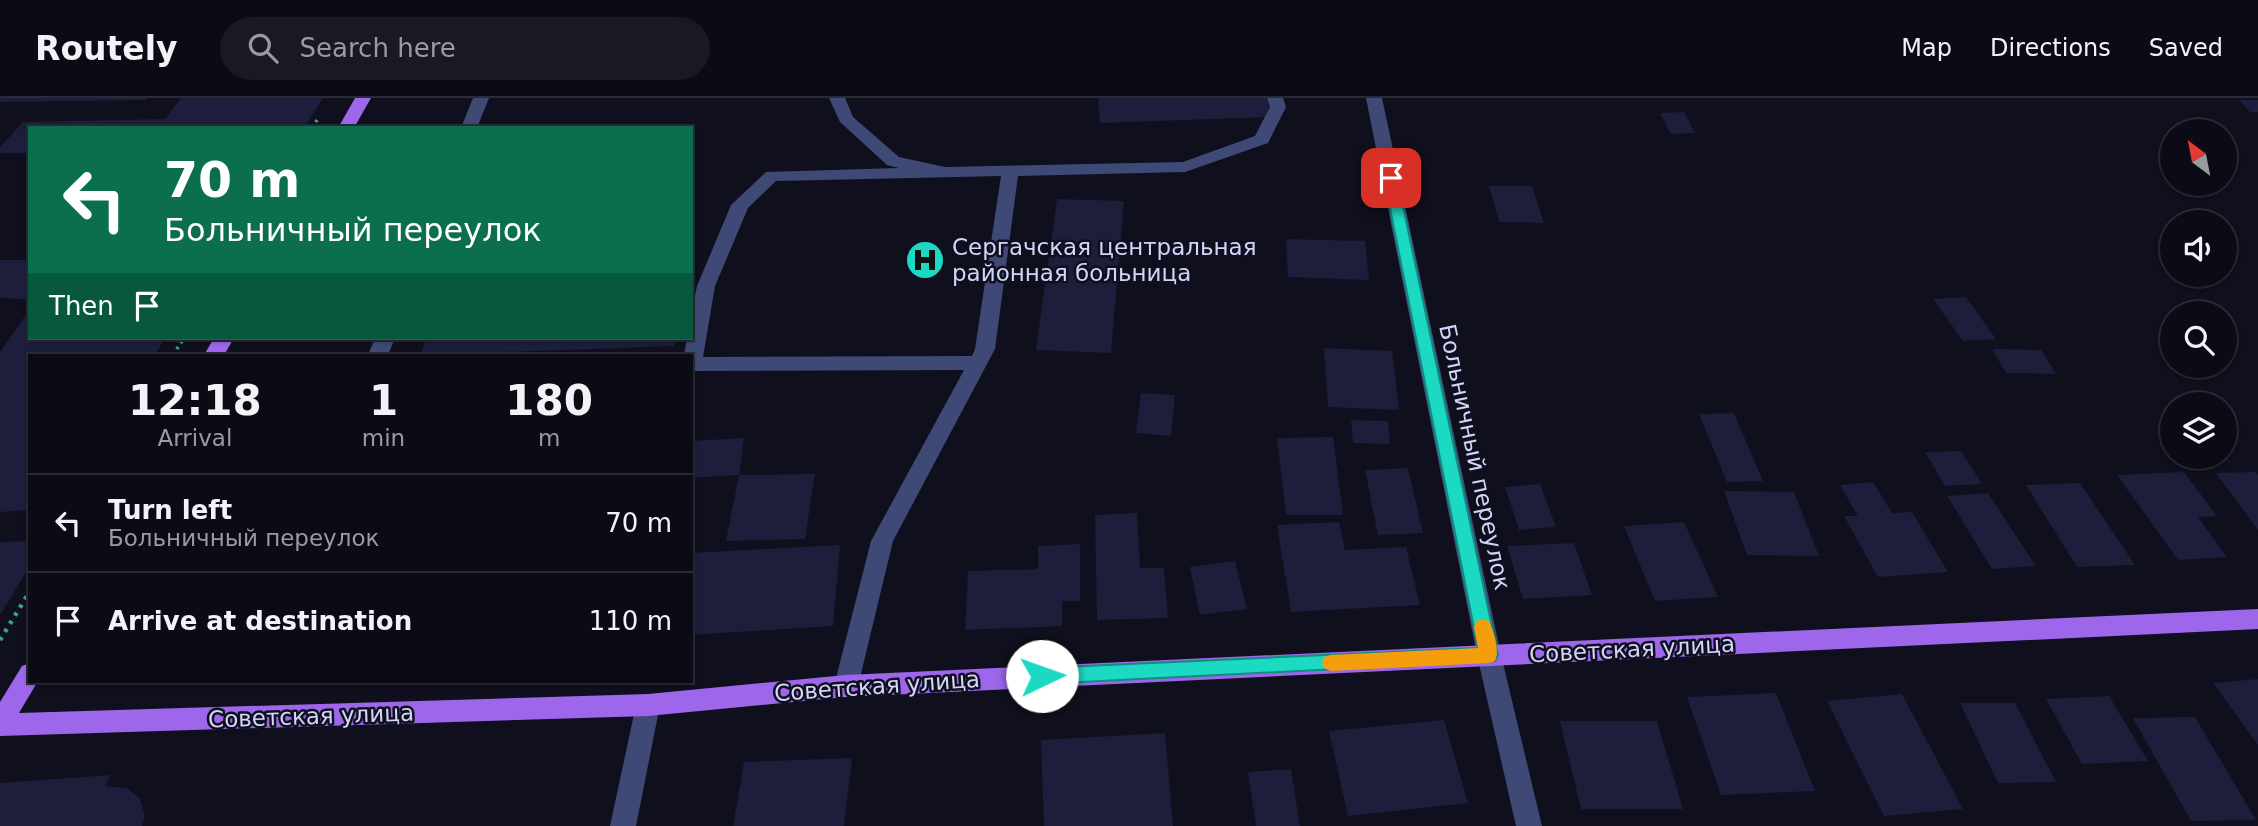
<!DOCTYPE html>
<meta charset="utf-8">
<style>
body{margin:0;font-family:"DejaVu Sans",sans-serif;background:#191923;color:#f1f3f6;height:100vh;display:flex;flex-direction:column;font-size:26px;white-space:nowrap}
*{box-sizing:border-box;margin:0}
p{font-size:23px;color:#9a9ba1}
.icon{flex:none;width:38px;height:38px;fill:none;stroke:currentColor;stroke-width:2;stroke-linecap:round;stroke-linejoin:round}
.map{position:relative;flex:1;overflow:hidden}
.drawer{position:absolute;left:28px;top:256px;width:665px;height:329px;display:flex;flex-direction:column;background:#0b0b16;border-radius:0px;box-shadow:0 2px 5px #0004,0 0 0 2px #2b2b35}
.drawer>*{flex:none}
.guide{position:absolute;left:28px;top:28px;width:665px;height:214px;border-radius:0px;box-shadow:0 2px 5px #0004,0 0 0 2px #2b2b35;background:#0b6e4f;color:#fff;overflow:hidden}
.needle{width:46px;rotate:328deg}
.controls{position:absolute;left:2160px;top:21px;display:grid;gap:14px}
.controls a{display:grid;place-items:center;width:77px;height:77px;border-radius:50%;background:#0b0b16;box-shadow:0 2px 5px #0004,0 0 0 2px #2b2b35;font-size:35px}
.pin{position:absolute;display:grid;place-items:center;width:60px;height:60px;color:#fff;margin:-30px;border-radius:14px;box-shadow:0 4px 10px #0006}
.me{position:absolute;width:77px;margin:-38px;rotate:87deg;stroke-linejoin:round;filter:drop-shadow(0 0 5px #0008)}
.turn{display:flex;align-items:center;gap:24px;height:147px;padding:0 21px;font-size:32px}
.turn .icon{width:91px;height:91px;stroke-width:2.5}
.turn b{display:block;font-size:49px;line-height:60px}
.then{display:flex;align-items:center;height:66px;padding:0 21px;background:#0003;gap:14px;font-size:26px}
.eta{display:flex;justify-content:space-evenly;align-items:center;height:119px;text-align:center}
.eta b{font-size:42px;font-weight:700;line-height:49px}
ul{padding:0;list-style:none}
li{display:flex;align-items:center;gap:21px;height:98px;padding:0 21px;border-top:2px solid #2b2b35}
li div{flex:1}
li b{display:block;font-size:26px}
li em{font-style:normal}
header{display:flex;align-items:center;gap:42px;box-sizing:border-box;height:98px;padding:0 35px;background:#0b0b16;border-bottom:2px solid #2b2b35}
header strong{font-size:33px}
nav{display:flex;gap:38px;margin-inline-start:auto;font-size:24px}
.search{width:490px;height:63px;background:#191923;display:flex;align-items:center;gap:18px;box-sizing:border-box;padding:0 24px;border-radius:38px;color:#9a9ba1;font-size:26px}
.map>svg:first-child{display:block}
</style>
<header>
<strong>Routely</strong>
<div class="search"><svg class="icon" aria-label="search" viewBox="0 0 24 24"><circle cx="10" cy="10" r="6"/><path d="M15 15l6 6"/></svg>Search here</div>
<nav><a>Map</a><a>Directions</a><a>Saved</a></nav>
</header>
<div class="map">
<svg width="2258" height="728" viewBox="0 0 2258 728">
<rect width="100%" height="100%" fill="#0f0f1d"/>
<g fill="#1d1d3c">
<path d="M0,0H146V2L0,4Z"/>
<path d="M181,0H323L304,30H30V55H0V49L23,24L165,21Z"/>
<path d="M1098,0H1267L1271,19L1100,25Z"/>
<path d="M2239,2H2258V14H2250Z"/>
<path d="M1684,14L1695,35L1671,36L1660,15Z"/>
<path d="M1489,88H1532L1544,125L1499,124Z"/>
<path d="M1057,101L1124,103L1111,255L1036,252Z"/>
<path d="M1286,141L1365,143L1369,182L1288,179Z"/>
<path d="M0,162H30V196L26,201L0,200Z"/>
<path d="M1966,199L1996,241L1963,243L1933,201Z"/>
<path d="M30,211V240H165L155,257H30V412L0,414V254Z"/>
<path d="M427,240H676L674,248L420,257Z"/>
<path d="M1324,250L1392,253L1399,312L1328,309Z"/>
<path d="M1992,251L2041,252L2056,276L2006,275Z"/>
<path d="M1141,295L1175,297L1171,338L1136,335Z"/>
<path d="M1734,315L1763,383L1727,384L1699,316Z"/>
<path d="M1351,322L1388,323L1390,346L1353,345Z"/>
<path d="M1333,339L1343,417H1286L1277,340Z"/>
<path d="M744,340L739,377L815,376L805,441L726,443L739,377L691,380V343Z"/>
<path d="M1961,353L1982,386L1945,388L1925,354Z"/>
<path d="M1408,370L1423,435L1378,437L1365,372Z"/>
<path d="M2184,374L2217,418L2198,419L2227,459L2178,462L2117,377Z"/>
<path d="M2256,374L2258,377V432L2216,375Z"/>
<path d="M1873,384L1892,415L1912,414L1948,474L1878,479L1844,418H1858L1840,387Z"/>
<path d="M2080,385L2135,467L2077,469L2026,387Z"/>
<path d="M1540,386L1556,429L1519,432L1505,389Z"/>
<path d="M1724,393L1794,394L1819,458L1747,457Z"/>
<path d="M1988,395L2036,468L1992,471L1947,398Z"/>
<path d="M1137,415L1140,470H1164L1168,520L1097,522L1095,417Z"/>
<path d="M1339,424L1345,452L1406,449L1420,507L1291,514L1277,427Z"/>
<path d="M1684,424L1718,499L1655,503L1624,428Z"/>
<path d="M30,443V468L0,517V444Z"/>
<path d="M1574,445L1592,497L1523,501L1507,448Z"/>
<path d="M1080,446V503H1062V528L965,532L968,473L1038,471V448Z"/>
<path d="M840,447L833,528L691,537V455Z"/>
<path d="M1235,463L1247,511L1200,517L1190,469Z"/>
<path d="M2258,581V647L2213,585Z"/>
<path d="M1776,595L1815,693L1721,697L1687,599Z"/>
<path d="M1902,596L1963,711L1884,718L1827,603Z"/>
<path d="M2109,598L2148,663L2082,666L2046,601Z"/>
<path d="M1960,605H2015L2056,684L1998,685Z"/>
<path d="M2195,619L2256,722L2191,723L2133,620Z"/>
<path d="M1444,622L1468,705L1348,718L1329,633Z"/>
<path d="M1560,623H1657L1683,711H1581Z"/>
<path d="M1165,635L1173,728H1044L1041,642Z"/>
<path d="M852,660L844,728H733L744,664Z"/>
<path d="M1291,671L1300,728H1256L1248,674Z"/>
<path d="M110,677L105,688L127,690L140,701L145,718L142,728H0V685Z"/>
</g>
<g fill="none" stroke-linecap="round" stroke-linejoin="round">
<g stroke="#3ca186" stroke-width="3.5" stroke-dasharray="2.5 4.5" stroke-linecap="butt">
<path d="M312,30L319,19"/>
<path d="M173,257L184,240"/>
</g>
<path stroke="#3ca186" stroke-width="4.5" stroke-dasharray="3.5 6" stroke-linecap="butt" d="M0,542L30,493"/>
<g fill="#3f4976" fill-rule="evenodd">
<path d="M473,0H489L477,30H461Z"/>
<path d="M829,0H845L853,19L899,59L945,69L1183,64L1255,38L1270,9L1267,0H1283L1286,9L1268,45L1185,74L1018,78L995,251L893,443L858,588L854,596L846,599L838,596L834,588L871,443L964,272L692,273L691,257H684L687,240H691V217L697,188L731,107L766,74L899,70L887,67L840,24ZM1001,78L975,251L972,258L703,259L715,188L748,110L776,83Z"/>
<path d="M1366,0H1382L1501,557L1542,728H1516L1477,557Z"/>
<path d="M375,240H395L388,257H368Z"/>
<path d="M648,596L657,599L660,607L636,728H610L636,607L639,599Z"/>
</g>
<g fill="#9d66eb" fill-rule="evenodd">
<path d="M355,0H371L354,30H338Z"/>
<path d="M214,240H234L224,257H204Z"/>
<path d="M2258,511V531L846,599L648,618L0,638V604L22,568L30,565V583H38L19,615L648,596L846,577Z"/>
</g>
</g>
<path fill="#1cd9c4" stroke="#128d7f" stroke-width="2" d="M1391,76L1397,80L1498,557L1495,563L1042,586L1035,584L1033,578L1035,573L1042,570L1478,550L1384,80Z"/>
<path fill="#f59e0b" d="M1483,521L1489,523C1494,534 1500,553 1495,563L1489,565L1331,573L1324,570L1322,565L1324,559L1331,557L1478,550L1474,529L1477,523Z"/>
<defs>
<symbol id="hospital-disc" viewBox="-11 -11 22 22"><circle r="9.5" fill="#1cd9c4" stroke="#0f0f1d"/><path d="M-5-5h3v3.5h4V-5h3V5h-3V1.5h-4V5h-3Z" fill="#111"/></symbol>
</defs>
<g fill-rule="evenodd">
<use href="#hospital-disc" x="903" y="140" width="44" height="44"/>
</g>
<g text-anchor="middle" stroke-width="5" stroke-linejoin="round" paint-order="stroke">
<g font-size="23" fill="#d1d5f9" stroke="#0f0f1d" text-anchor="start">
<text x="952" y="157">Сергачская центральная<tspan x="952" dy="26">районная больница</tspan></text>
</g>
<g font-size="23" fill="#d1d5f9" stroke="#0f0f1d">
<text transform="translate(1475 359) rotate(78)" y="8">Больничный переулок</text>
<text transform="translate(1632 551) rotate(-3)" y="8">Советская улица</text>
<text transform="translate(877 588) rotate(-4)" y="8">Советская улица</text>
<text transform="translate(311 618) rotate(-2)" y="8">Советская улица</text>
</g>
</g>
</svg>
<div class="controls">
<a><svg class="needle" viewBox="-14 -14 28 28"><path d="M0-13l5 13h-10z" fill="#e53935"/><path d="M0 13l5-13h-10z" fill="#9a9ba1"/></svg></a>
<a><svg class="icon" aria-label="sound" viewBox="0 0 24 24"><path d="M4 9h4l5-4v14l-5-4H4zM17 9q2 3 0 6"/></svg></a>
<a><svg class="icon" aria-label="search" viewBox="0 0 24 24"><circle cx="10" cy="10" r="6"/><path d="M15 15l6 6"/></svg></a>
<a><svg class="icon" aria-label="layers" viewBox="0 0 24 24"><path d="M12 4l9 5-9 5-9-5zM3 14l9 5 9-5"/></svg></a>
</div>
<div class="pin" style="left:1391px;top:80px;background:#d93025"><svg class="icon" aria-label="arrive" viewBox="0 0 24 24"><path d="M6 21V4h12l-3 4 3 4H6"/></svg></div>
<svg class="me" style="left:1042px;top:578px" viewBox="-20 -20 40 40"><circle r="19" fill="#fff"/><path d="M0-13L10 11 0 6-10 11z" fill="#1cd9c4"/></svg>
<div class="guide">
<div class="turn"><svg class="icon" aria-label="left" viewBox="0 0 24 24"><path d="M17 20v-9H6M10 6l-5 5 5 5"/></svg><div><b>70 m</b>Больничный переулок</div></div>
<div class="then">Then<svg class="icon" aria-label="arrive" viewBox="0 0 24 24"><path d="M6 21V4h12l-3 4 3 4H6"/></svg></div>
</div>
<section class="drawer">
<div class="eta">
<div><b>12:18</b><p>Arrival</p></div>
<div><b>1</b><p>min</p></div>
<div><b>180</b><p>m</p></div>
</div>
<ul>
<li><svg class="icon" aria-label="left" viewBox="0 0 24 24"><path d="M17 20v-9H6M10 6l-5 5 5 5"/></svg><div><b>Turn left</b><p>Больничный переулок</p></div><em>70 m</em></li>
<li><svg class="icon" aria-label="arrive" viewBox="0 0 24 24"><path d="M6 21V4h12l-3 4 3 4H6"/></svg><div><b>Arrive at destination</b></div><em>110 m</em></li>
</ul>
</section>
</div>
